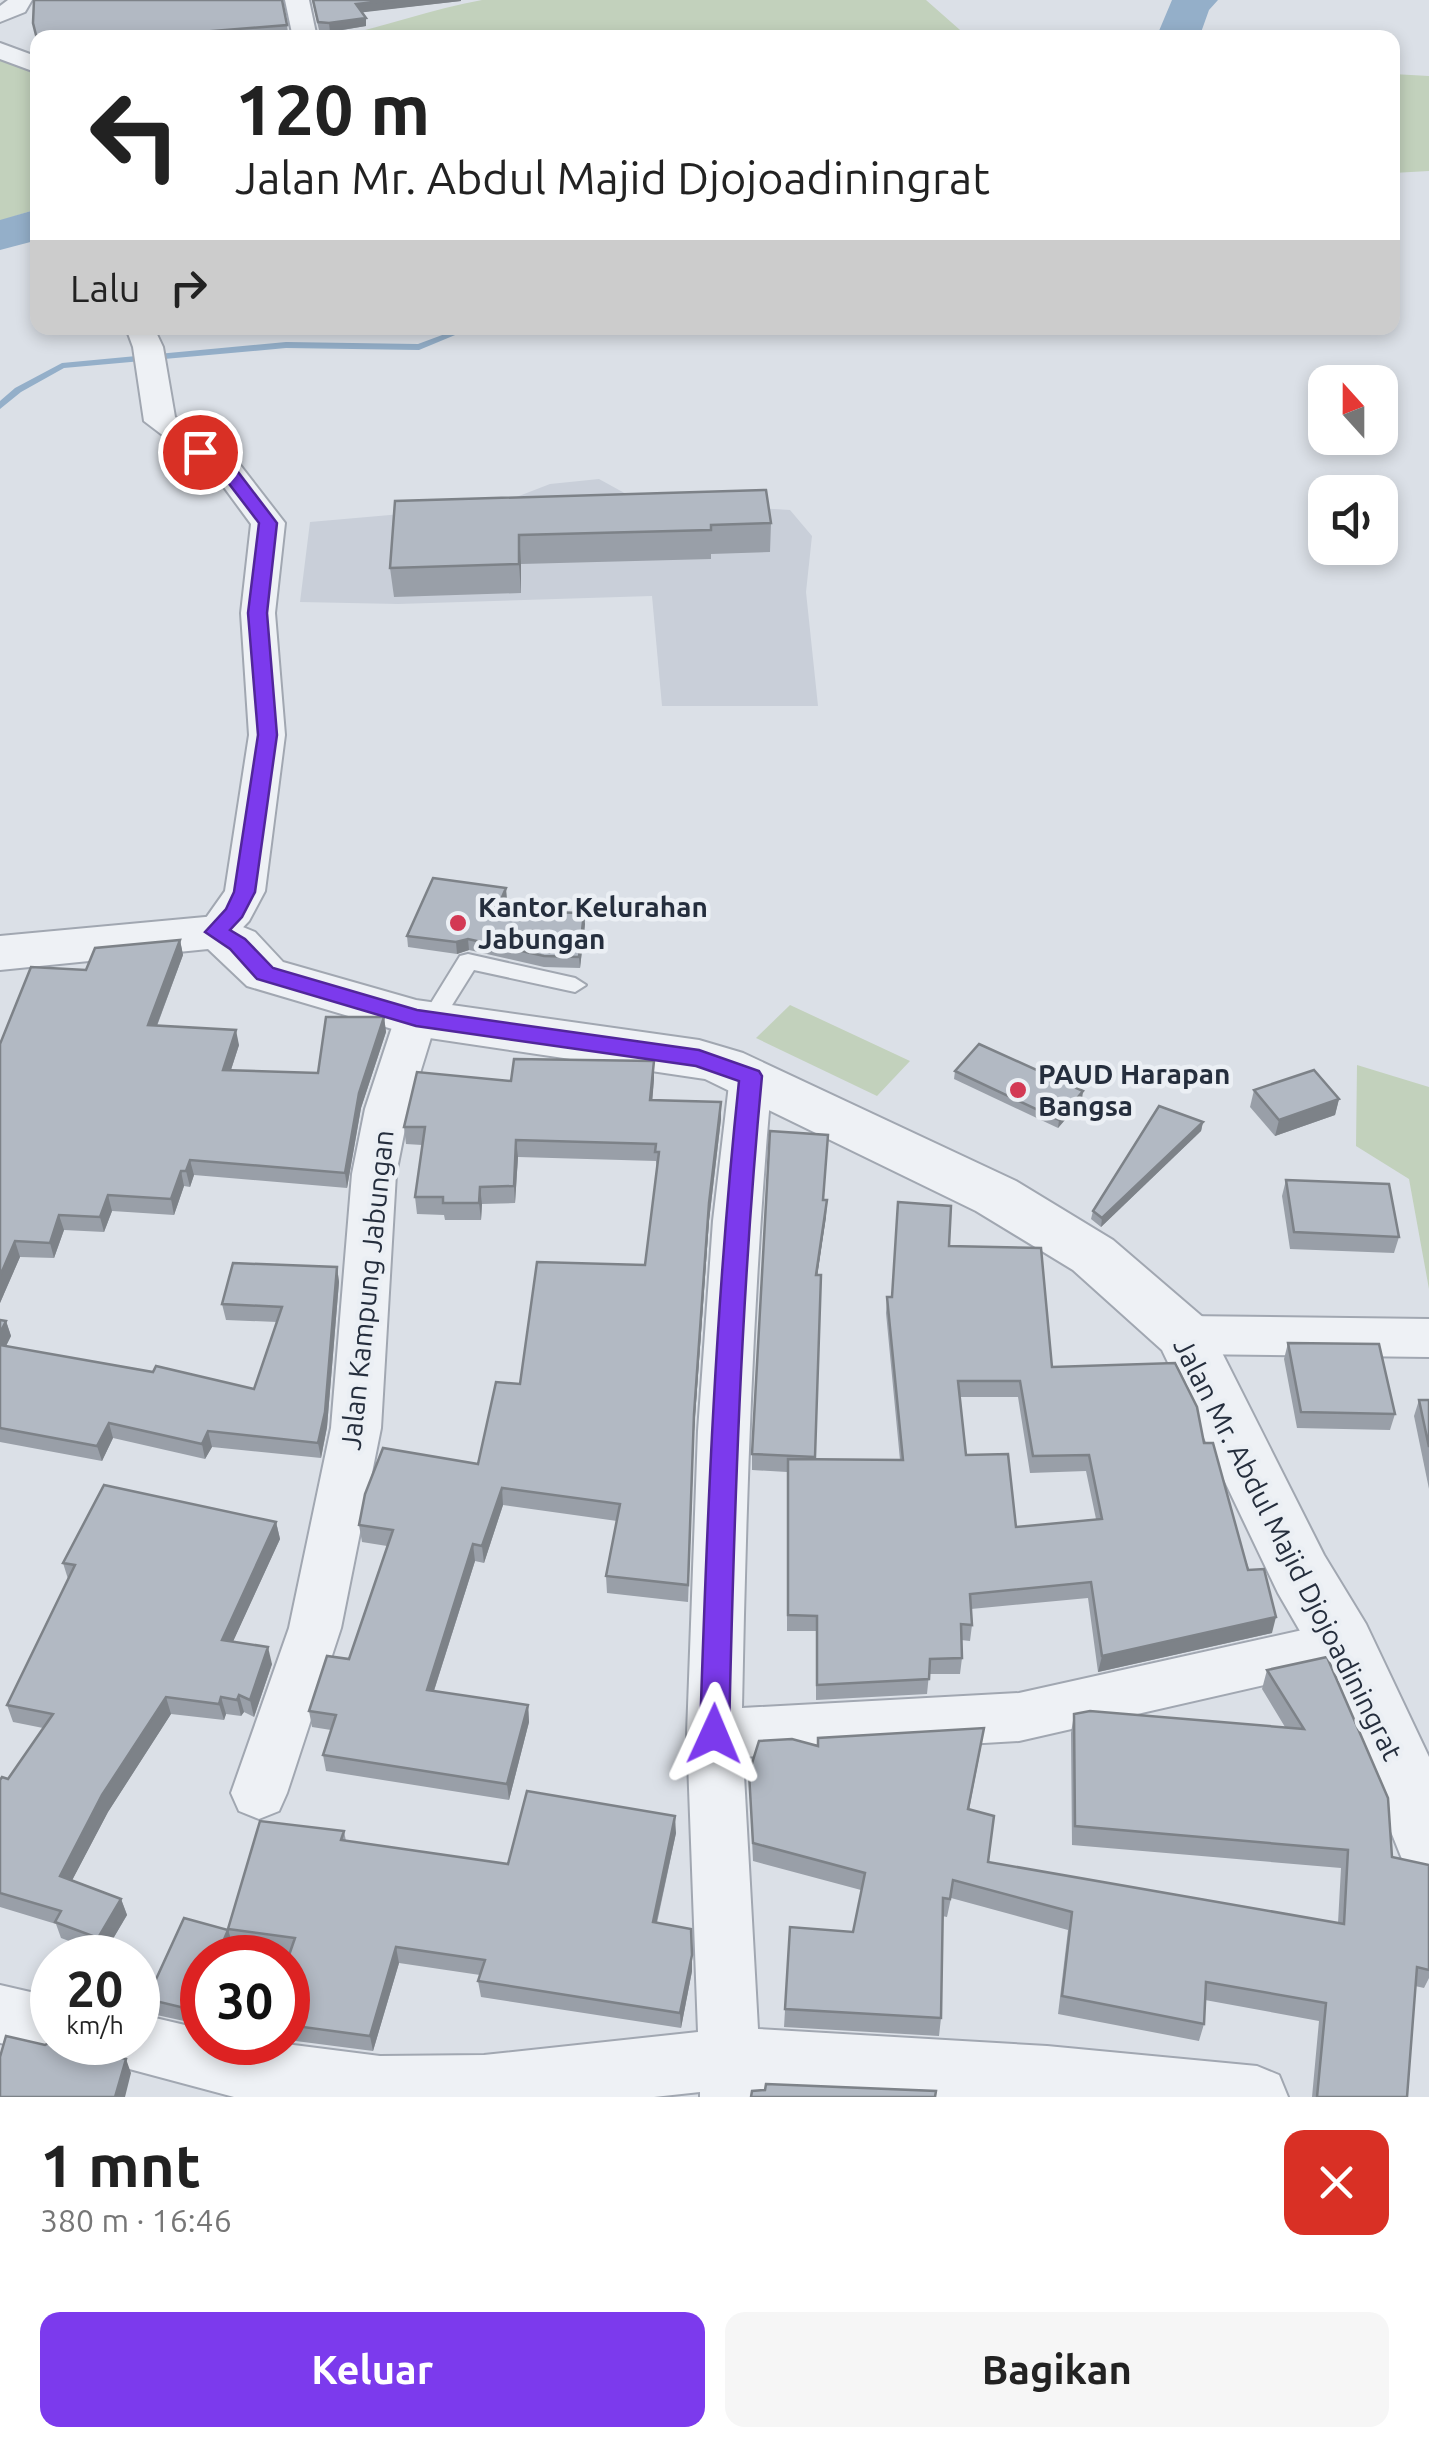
<!DOCTYPE html>
<html lang="id">
<meta charset="utf-8">
<style>
body{margin:0;font-family:Ubuntu,sans-serif;background:#f6f6f6;color:#222;height:100vh;display:flex;flex-direction:column;font-size:38px;white-space:nowrap}
*{box-sizing:border-box;margin:0}
p{font-size:32px;color:#767676}
.icon{flex:none;width:55px;height:55px;fill:none;stroke:currentColor;stroke-width:2;stroke-linecap:round;stroke-linejoin:round}
.map{position:relative;height:2097px;overflow:hidden}
.sheet{display:flex;flex-direction:column;background:#fff;flex:1}
.sheet>*{flex:none}
.guide{position:absolute;left:30px;top:30px;width:1370px;height:305px;border-radius:20px;box-shadow:0 5px 15px #0003;background:#fff;color:#222;overflow:hidden}
.needle{width:65px;rotate:339deg}
.buttons{position:absolute;left:1308px;top:365px;display:grid;gap:20px}
.buttons a{display:grid;place-items:center;width:90px;height:90px;border-radius:20px;background:#fff;box-shadow:0 5px 15px #0003;font-size:50px}
.speed{position:absolute;left:30px;top:1935px;display:flex;gap:20px;font-size:50px;font-weight:700;text-align:center}
.speed>*{display:grid;place-content:center;width:130px;height:130px;border-radius:50%;background:#fff;box-shadow:0 5px 15px #0003;line-height:1}
.speed small{font-size:25px;font-weight:400}
.speed .limit{border:15px solid #d22;background:#fff;color:#111}
.pin{position:absolute;display:grid;place-items:center;width:85px;height:85px;color:#fff;margin:-42px;border:5px solid #fff;border-radius:50%;box-shadow:0 2px 10px #0007}
.me{position:absolute;width:110px;margin:-55px;rotate:1deg;stroke-linejoin:round;filter:drop-shadow(0 0 8px #0008)}
.turn{display:flex;align-items:center;gap:35px;height:210px;padding:0 40px;font-size:45px}
.turn .icon{width:130px;height:130px;stroke-width:2.5}
.turn b{display:block;font-size:70px;line-height:85px}
.then{display:flex;align-items:center;height:95px;padding:0 40px;background:#0003;gap:20px;font-size:38px}
.round{display:grid;place-items:center;flex:none;width:105px;height:105px;border-radius:20px;background:#f6f6f6}
.headline{display:flex;align-items:center;justify-content:space-between;height:170px;padding:0 40px}
h1{font-size:60px;font-weight:700;line-height:75px}
.action{display:flex;gap:20px;margin-top:auto;padding:20px 40px}
.action a{flex:1;height:115px;border-radius:20px;background:#7c3aed;color:#fff;font-size:40px;font-weight:700;line-height:115px;text-align:center}
.action a+a{background:#f6f6f6;color:#222}
.map>svg:first-child{display:block}
</style>
<div class="map">
<svg width="1429" height="2097" viewBox="0 0 1429 2097">
<rect width="100%" height="100%" fill="#dbe0e7"/>
<path fill="#c9cfd9" d="M599,479L639,501L790,510L812,536L806,592L818,706H662L652,596L398,604L300,602L310,522L493,506L550,484Z"/>
<g fill="#c2d1bc">
<path d="M482,0H926L968,37H337C387,26 432,9 482,0Z"/>
<path d="M0,56L38,73L37,209L0,221Z"/>
<path d="M1393,74L1429,76V171L1393,173Z"/>
<path d="M790,1005L910,1061L877,1096L756,1038Z"/>
<path d="M1357,1065L1429,1087V1289L1409,1179L1356,1146Z"/>
</g>
<g fill="none" stroke-linecap="round" stroke-linejoin="round">
<path fill="#94afc9" fill-rule="evenodd" d="M461,328H472L419,350L286,348L64,368L21,392L0,409V401L15,388L62,363L286,342L418,344Z"/>
<g fill="#94afc9" fill-rule="evenodd">
<path d="M1172,0H1218L1209,10L1199,38H1156Z"/>
<path d="M38,209V240L0,250V220Z"/>
</g>
<defs>
<path id="service" d="M468,954L575,978L586,985L575,992L474,970L439,1026H423L420,1021L423,1016L460,956Z"/>
<g id="minor">
<path d="M8,0H32L25,12L0,22V6Z"/>
<path d="M285,0H309L317,38H293Z"/>
<path d="M0,43L38,57V73L0,59Z"/>
<path d="M126,328H154L163,347L175,417L237,461L285,523L275,613L285,735L265,891L249,921L230,941L216,945L202,941L196,932L225,891L249,735L241,613L251,524L215,475L144,421L133,347Z"/>
<path d="M416,1004L431,1008L437,1018L409,1109L396,1174L381,1428L341,1628L287,1793L279,1811L259,1819L239,1811L231,1793L289,1628L331,1428L352,1174L365,1109L395,1018L401,1008Z"/>
<path d="M751,1061L766,1065L772,1076C753,1287 746,1497 742,1708L1019,1693L1343,1621L1362,1628L1370,1644L1362,1660L1343,1667L1019,1741L743,1757L758,2029L1047,2046L1257,2066L1279,2075L1288,2097H886L761,2090L762,2097H700V2092L654,2097H234L107,2063L98,2042H138V2014L202,2029V2042H270L380,2056L484,2055L698,2032L687,1734L698,1431L713,1221L730,1076L736,1065Z"/>
<path d="M1184,1316L1429,1319V1357L1184,1354L1167,1348L1160,1335L1167,1322Z"/>
<path d="M0,1985L52,1997V2042H75L73,2047L52,2055L0,2043Z"/>
</g>
<path id="tertiary" d="M216,916L255,932L283,962L416,1000L699,1040L743,1053L1016,1181L1113,1240L1205,1319L1324,1555L1366,1624L1429,1757V1874L1404,1864L1346,1720L1319,1664L1278,1593L1162,1350L1073,1270L976,1211L705,1079L416,1036L247,986L208,949L0,970V936Z"/>
</defs>
<use href="#service" stroke="#a1a7b1" stroke-width="4"/>
<use href="#minor" stroke="#a1a7b1" stroke-width="4"/>
<use href="#tertiary" stroke="#a1a7b1" stroke-width="4"/>
<use href="#service" fill="#eef1f5" fill-rule="evenodd"/>
<use href="#minor" fill="#eef1f5" fill-rule="evenodd"/>
<use href="#tertiary" fill="#eef1f5" fill-rule="evenodd"/>
</g>
<g fill="#999fa8" fill-rule="evenodd">
<path d="M312,0H461V1L361,12L366,26L330,32L319,30Z"/>
<path d="M287,25L288,33L234,38H38Z"/>
<path d="M395,501L771,523L770,552L711,554V559L521,564V593L394,597L390,568Z"/>
<path d="M507,899L502,911L585,924L580,968L544,967L469,950L457,954L408,947L407,936Z"/>
<path d="M180,940L183,955L157,1026L239,1045L231,1070L318,1073L384,1017L386,1032L361,1108L347,1188L194,1175L190,1187L184,1186L174,1215L112,1211L104,1232L64,1230L54,1258L20,1257L0,1303V1044L86,970Z"/>
<path d="M955,1071L1082,1100L1058,1128L954,1079Z"/>
<path d="M654,1079L652,1100L721,1119L709,1221L694,1431L688,1602L607,1593L606,1576L617,1521L503,1505L484,1563L475,1561L434,1691L528,1705L529,1722L509,1800L326,1771L323,1755L331,1730L312,1727L309,1711L349,1659L387,1546L362,1542L359,1525L478,1464L520,1384L645,1265L657,1169L656,1161L518,1157L515,1203L482,1204L481,1220H445L444,1215L417,1214L415,1197L422,1145L406,1144L404,1127L511,1081Z"/>
<path d="M1254,1090L1339,1099L1335,1115L1275,1136L1250,1107Z"/>
<path d="M1203,1122L1201,1131L1101,1227L1091,1219L1093,1211Z"/>
<path d="M1286,1180L1399,1237L1394,1253L1290,1249L1282,1196Z"/>
<path d="M824,1200L826,1217L817,1275H821L815,1459L900,1460L886,1313L887,1297H891L949,1246L1052,1367L1204,1443L1272,1633L1098,1672L1088,1598L971,1609L972,1625L970,1641L961,1640L962,1658L960,1674H929L927,1694L816,1700V1631H787V1472L752,1470V1454ZM960,1397H1018L1030,1473L1086,1471L1096,1519L1016,1527L966,1455Z"/>
<path d="M337,1267L339,1282L327,1427L321,1458L212,1447L205,1459L113,1438L102,1461L0,1442V1320L6,1321L11,1336L6,1346L254,1389L277,1322L226,1320L222,1304Z"/>
<path d="M1288,1343L1395,1414L1390,1430L1297,1428L1284,1359Z"/>
<path d="M1419,1400H1429V1489L1414,1416Z"/>
<path d="M276,1522L280,1539L233,1641L272,1664L254,1717L244,1712L241,1716L226,1714L224,1720L171,1714L108,1812L72,1880L121,1899L127,1915L104,1954L61,1938L56,1924L0,1907V1780L8,1779L43,1728L13,1722L7,1705L68,1579L63,1563Z"/>
<path d="M1267,1670L1392,1857L1429,1865V1978L1424,1988L1415,1986L1407,2097H1312L1319,2021L1205,2000L1204,2024L1199,2041L1058,2014L1068,1930L951,1898L947,1917L942,1916L941,2018L939,2036L784,2027L790,1927L853,1932L861,1890L753,1861L749,1773L817,1746L981,1747L969,1810L988,1862L1338,1923L1341,1868L1072,1845L1071,1733L1074,1714L1285,1727L1262,1689Z"/>
<path d="M344,1831L346,1841L508,1864L676,1833L657,1923L692,1971L681,2028L481,1997L478,1981L480,1975L399,1963L373,2051L288,2040V1958L289,1953L233,1945L198,2024L152,2014L147,1999Z"/>
</g>
<g fill="#7d8288">
<path d="M395,0H461V1L357,13L356,4Z"/>
<path d="M366,18V26L330,32L329,23Z"/>
<path d="M519,535L521,564V593L519,564Z"/>
<path d="M506,888L507,899L497,922L496,911Z"/>
<path d="M584,913L585,924L580,968L579,957Z"/>
<path d="M468,939L469,950L457,954L456,942Z"/>
<path d="M180,940L183,955L151,1041L148,1025Z"/>
<path d="M384,1017L386,1032L361,1108L347,1188L345,1173L359,1093Z"/>
<path d="M236,1030L239,1045L226,1085L223,1070Z"/>
<path d="M654,1061V1079L651,1117L650,1100Z"/>
<path d="M1083,1091L1082,1100L1058,1128L1059,1120Z"/>
<path d="M1339,1099L1335,1115L1275,1136L1279,1120Z"/>
<path d="M721,1102V1119L709,1221L694,1431L688,1602L694,1414L709,1203Z"/>
<path d="M1203,1122L1201,1131L1101,1227L1102,1218Z"/>
<path d="M516,1140L518,1157L515,1203L514,1186Z"/>
<path d="M190,1160L194,1175L190,1187L186,1171Z"/>
<path d="M181,1171L184,1186L174,1215L171,1199Z"/>
<path d="M480,1187L482,1204L481,1220L479,1203Z"/>
<path d="M108,1195L112,1211L104,1232L100,1217Z"/>
<path d="M827,1200L826,1217L815,1291L816,1275Z"/>
<path d="M59,1215L64,1230L54,1258L50,1243Z"/>
<path d="M15,1241L20,1257L0,1303V1276Z"/>
<path d="M337,1267L339,1282L327,1427L321,1458L318,1443Z"/>
<path d="M6,1321L11,1336L0,1358V1333Z"/>
<path d="M109,1423L113,1438L102,1461L97,1446Z"/>
<path d="M208,1431L212,1447L205,1459L202,1444Z"/>
<path d="M502,1488L503,1505L484,1563L482,1546Z"/>
<path d="M276,1522L280,1539L226,1657L222,1640Z"/>
<path d="M473,1544L475,1561L429,1706L427,1690Z"/>
<path d="M1276,1617L1272,1633L1098,1672L1102,1656Z"/>
<path d="M268,1647L272,1664L254,1717L250,1700Z"/>
<path d="M239,1695L244,1712L241,1716L237,1700Z"/>
<path d="M166,1697L171,1714L108,1812L66,1892L60,1876L102,1795Z"/>
<path d="M221,1697L226,1714L224,1720L219,1704Z"/>
<path d="M528,1705L529,1722L509,1800L507,1784Z"/>
<path d="M675,1816L676,1833L653,1938V1922Z"/>
<path d="M121,1899L127,1915L104,1954L98,1938Z"/>
<path d="M228,1930L233,1945L227,1958H216Z"/>
<path d="M396,1947L399,1963L373,2051L370,2036Z"/>
<path d="M692,1955V1971L681,2028L680,2013Z"/>
<path d="M202,1989V2014L198,2024L193,2010Z"/>
<path d="M126,2059L131,2073L125,2097H115Z"/>
</g>
<g fill="#b2b9c3" stroke="#7d8288" stroke-width="2.5" fill-rule="evenodd">
<path d="M34,0H282L287,25L138,37L139,38H38V43L33,23Z"/>
<path d="M313,0H395L356,4L366,18L329,23L318,22Z"/>
<path d="M766,490L771,523L711,525V530L519,535V564L390,568L395,501Z"/>
<path d="M433,878L506,888L496,911L584,913L579,957L544,956L468,939L456,942L407,936Z"/>
<path d="M180,940L148,1025L236,1030L223,1070L318,1073L326,1017H384L359,1093L345,1173L190,1160L186,1171H181L171,1199L108,1195L100,1217L59,1215L50,1243L15,1241L0,1276V1044L31,967L86,970L95,948Z"/>
<path d="M979,1044L1083,1091L1059,1120L955,1071Z"/>
<path d="M514,1059L654,1061L650,1100L721,1102L709,1203L694,1414L688,1585L606,1576L620,1504L502,1488L482,1546L473,1544L427,1690L528,1705L507,1784L323,1755L336,1715L309,1711L327,1656L349,1659L393,1530L359,1525L365,1494L383,1448L478,1464L496,1382L520,1384L537,1262L645,1265L659,1152H655L656,1144L516,1140L514,1186L480,1187L479,1203H443V1197H415L425,1127H404L417,1072L511,1081Z"/>
<path d="M1314,1070L1339,1099L1279,1120L1254,1090Z"/>
<path d="M1159,1106L1203,1122L1102,1218L1093,1211Z"/>
<path d="M770,1131L828,1135L823,1200H827L816,1275H821L815,1457L752,1454Z"/>
<path d="M1286,1180L1389,1184L1399,1237L1294,1232Z"/>
<path d="M898,1202L951,1206L949,1246L1041,1248L1052,1367L1175,1363L1197,1407L1204,1443H1213L1248,1570L1264,1569L1276,1617L1102,1656L1091,1582L970,1594L972,1625L961,1624L962,1658L930,1659L929,1679L817,1685V1616L788,1615V1459L903,1460L887,1297H892ZM958,1381H1020L1033,1456L1089,1455L1102,1519L1016,1527L1008,1454L966,1455Z"/>
<path d="M233,1263L337,1267L325,1412L318,1443L208,1431L202,1444L109,1423L97,1446L0,1428V1345L153,1372L156,1366L254,1389L282,1307L222,1304Z"/>
<path d="M0,1320L6,1321L0,1333Z"/>
<path d="M1288,1343L1379,1344L1395,1414L1301,1412Z"/>
<path d="M1419,1400H1429V1447Z"/>
<path d="M104,1485L276,1522L222,1640L268,1647L250,1700L239,1695L237,1700L221,1697L219,1704L166,1697L102,1795L60,1876L121,1899L98,1938L55,1922L61,1911L0,1893V1780L2,1777L8,1779L53,1714L7,1705L75,1565L63,1563Z"/>
<path d="M1327,1657L1388,1798L1392,1857L1429,1865V1970L1417,1967L1407,2097H1317L1326,2003L1206,1982L1204,2024L1062,1996L1072,1912L953,1880L950,1899L943,1898L941,2018L785,2009L790,1927L853,1932L865,1873L753,1843L749,1773L759,1741L792,1739L818,1746V1738L984,1728L968,1809L994,1816L988,1862L1344,1924L1348,1850L1075,1826L1074,1714L1090,1711L1304,1729L1267,1670Z"/>
<path d="M527,1791L675,1816L653,1922L691,1929L692,1955L680,2013L478,1981L485,1960L396,1947L370,2036L288,2025V1958L295,1938L228,1929L260,1821L344,1831L341,1840L508,1864Z"/>
<path d="M184,1918L228,1930L216,1958H202V1989L193,2010L147,1999Z"/>
<path d="M6,2036L45,2045L52,2041L95,2042L100,2053L126,2059L115,2097H0V2057Z"/>
<path d="M766,2084L936,2091L935,2097H751L752,2091L765,2090Z"/>
</g>
<path fill="#7c3aed" stroke="#51269a" stroke-width="2.5" d="M200,446L232,464L277,523L267,613L277,735L255,892L242,917L230,930L245,939L273,968L417,1010L699,1050L759,1071L762,1076C741,1295 734,1514 729,1734L725,1743L714,1747L704,1743L700,1734C707,1515 716,1298 739,1081L696,1066L416,1026L257,979L230,949L205,932L226,909L234,892L258,735L248,613L259,523L220,472L194,455L191,452Z"/>
<g fill="#d33954" stroke="#ebeff4" stroke-width="4">
<circle cx="458" cy="923" r="10"/>
<circle cx="1018" cy="1090" r="10"/>
</g>
<g text-anchor="middle" stroke-width="9" stroke-linejoin="round" paint-order="stroke">
<g font-size="28" font-weight="bold" fill="#252e3d" stroke="#ebeff4" text-anchor="start">
<text x="478" y="917">Kantor Kelurahan<tspan x="478" dy="32">Jabungan</tspan></text>
<text x="1038" y="1084">PAUD Harapan<tspan x="1038" dy="32">Bangsa</tspan></text>
</g>
<g font-size="28" fill="#252e3d" stroke="#ebeff4">
<text transform="translate(367 1290) rotate(-84)" y="10">Jalan Kampung Jabungan</text>
<text transform="translate(1288 1549) rotate(63)" y="10">Jalan Mr. Abdul Majid Djojoadiningrat</text>
</g>
</g>
</svg>
<div class="buttons">
<a><svg class="needle" viewBox="-14 -14 28 28"><path d="M0-13l5 13h-10z" fill="#e53935"/><path d="M0 13l5-13h-10z" fill="#767676"/></svg></a>
<a><svg class="icon" aria-label="sound" viewBox="0 0 24 24"><path d="M4 9h4l5-4v14l-5-4H4zM17 9q2 3 0 6"/></svg></a>
</div>
<div class="speed"><div>20<small>km/h</small></div><div class="limit">30</div></div>
<div class="pin" style="left:200px;top:452px;background:#d93025"><svg class="icon" aria-label="arrive" viewBox="0 0 24 24"><path d="M6 21V4h12l-3 4 3 4H6"/></svg></div>
<svg class="me" style="left:714px;top:1734px" viewBox="-20 -20 40 40"><path d="M0-17L14 15 0 8-14 15z" fill="#7c3aed" stroke="#fff" stroke-width="4"/></svg>
<div class="guide">
<div class="turn"><svg class="icon" aria-label="left" viewBox="0 0 24 24"><path d="M17 20v-9H6M10 6l-5 5 5 5"/></svg><div><b>120 m</b>Jalan Mr. Abdul Majid Djojoadiningrat</div></div>
<div class="then">Lalu<svg class="icon" aria-label="right" viewBox="0 0 24 24"><path d="M7 20v-9h11M14 6l5 5-5 5"/></svg></div>
</div>
</div>
<section class="sheet">
<div class="headline"><div><h1>1 mnt</h1><p>380 m · 16:46</p></div><a class="round" style="background:#d93025;color:#fff"><svg class="icon" aria-label="close" viewBox="0 0 24 24"><path d="M6 6l12 12M18 6L6 18"/></svg></a></div>
<div class="action"><a>Keluar</a><a>Bagikan</a></div>
</section>
